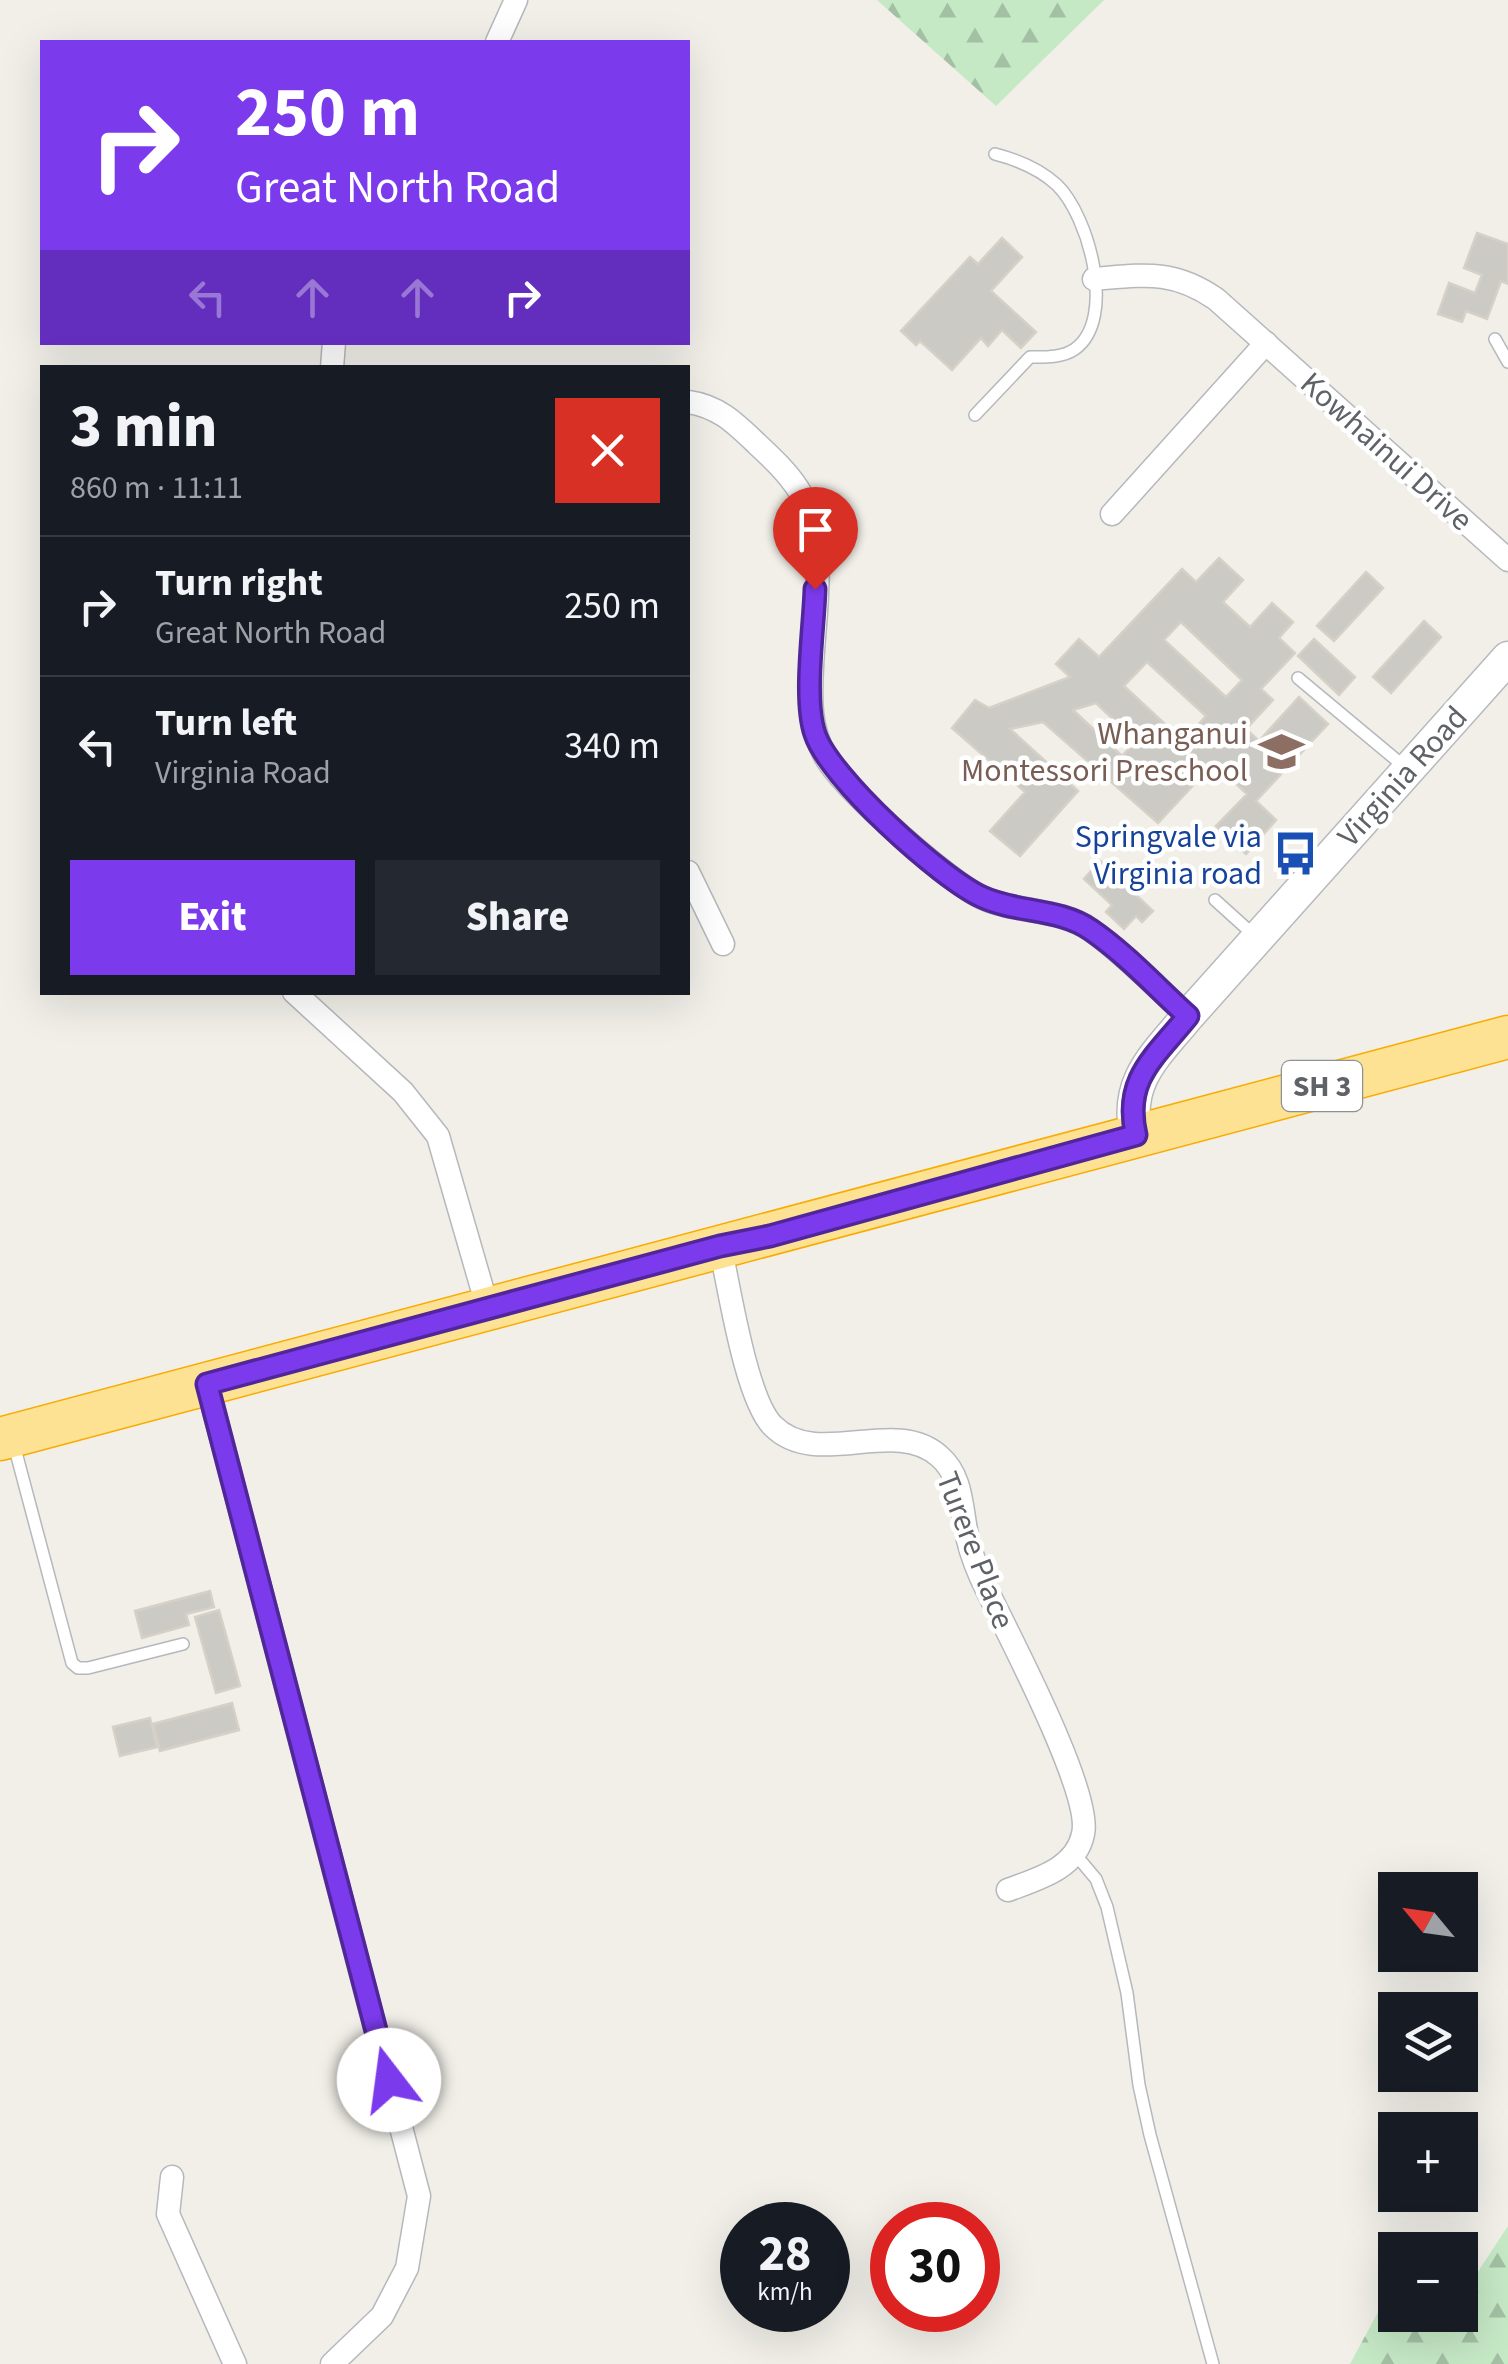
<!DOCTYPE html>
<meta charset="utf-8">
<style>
body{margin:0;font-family:"Source Sans 3",sans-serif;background:#242831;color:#f1f3f6;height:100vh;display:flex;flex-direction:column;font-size:38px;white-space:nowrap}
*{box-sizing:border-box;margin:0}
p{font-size:32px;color:#9ea1a6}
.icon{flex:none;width:55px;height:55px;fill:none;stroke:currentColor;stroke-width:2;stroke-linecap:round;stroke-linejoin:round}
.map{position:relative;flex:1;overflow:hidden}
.panel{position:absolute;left:40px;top:365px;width:650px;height:630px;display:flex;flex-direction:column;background:#171b24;border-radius:0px;box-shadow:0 10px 40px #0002}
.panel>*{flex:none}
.hud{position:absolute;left:40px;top:40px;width:650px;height:305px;border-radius:0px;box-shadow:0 10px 40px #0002;background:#7c3aed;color:#fff;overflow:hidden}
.needle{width:65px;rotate:299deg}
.buttons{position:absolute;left:1378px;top:1872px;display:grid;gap:20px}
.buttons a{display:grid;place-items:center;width:100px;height:100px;border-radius:0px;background:#171b24;box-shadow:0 10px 40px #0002;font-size:50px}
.speed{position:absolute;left:720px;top:2202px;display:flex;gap:20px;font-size:50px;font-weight:700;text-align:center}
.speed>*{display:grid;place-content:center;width:130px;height:130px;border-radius:50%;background:#171b24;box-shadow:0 10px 40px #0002;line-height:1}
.speed small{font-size:25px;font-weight:400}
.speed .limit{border:15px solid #d22;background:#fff;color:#111}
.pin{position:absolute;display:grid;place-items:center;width:85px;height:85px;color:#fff;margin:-102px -42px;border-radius:50% 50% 50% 0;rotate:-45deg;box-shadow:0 0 10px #0007}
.pin .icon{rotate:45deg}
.me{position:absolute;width:110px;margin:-55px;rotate:345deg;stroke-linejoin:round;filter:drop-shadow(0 0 8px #0008)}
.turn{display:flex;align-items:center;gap:35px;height:210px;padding:0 30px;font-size:45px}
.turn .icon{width:130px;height:130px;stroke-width:2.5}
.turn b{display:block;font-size:70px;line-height:85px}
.lanes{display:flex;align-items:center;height:95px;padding:0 30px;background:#0003;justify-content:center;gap:50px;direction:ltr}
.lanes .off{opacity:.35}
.round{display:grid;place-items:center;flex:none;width:105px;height:105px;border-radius:0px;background:#242831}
.overview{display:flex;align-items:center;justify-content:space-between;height:170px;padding:0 30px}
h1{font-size:60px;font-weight:800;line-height:75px}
.action{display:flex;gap:20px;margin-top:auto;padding:20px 30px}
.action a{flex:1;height:115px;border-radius:0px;background:#7c3aed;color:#fff;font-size:40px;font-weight:800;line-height:115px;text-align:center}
.action a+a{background:#242831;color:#f1f3f6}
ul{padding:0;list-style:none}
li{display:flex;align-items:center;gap:30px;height:140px;padding:0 30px;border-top:2px solid #363941}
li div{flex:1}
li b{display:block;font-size:38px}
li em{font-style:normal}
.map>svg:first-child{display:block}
</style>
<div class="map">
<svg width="1508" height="2364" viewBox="0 0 1508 2364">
<defs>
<pattern id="forest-firs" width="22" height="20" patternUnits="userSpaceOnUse" patternTransform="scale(2.5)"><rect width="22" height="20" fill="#c5e8c5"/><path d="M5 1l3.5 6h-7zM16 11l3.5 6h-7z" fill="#a3c0a4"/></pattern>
</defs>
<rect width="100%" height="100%" fill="#f1efe8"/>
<g fill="url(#forest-firs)">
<path d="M877,0H1104L996,106Z"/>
<path d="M1508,2226V2364H1350L1385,2299L1395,2302V2315H1432L1446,2320L1449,2315H1460V2299Z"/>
</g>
<g fill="#cccac5" stroke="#d6d1c6" stroke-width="2.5" fill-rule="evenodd">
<path d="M1477,233L1508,244V284L1501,281L1487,319L1466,311L1462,322L1438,314L1449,283L1475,293L1482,275L1464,268Z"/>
<path d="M1002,238L1022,257L991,291L1036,332L1021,348L1002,330L988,346L981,338L952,370L920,341L916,345L901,331L970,257L978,264Z"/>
<path d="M1219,558L1243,580L1223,602L1250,627L1272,603L1293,622L1279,638L1295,653L1261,689L1273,700L1246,729L1259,741L1299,697L1328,724L1256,801L1276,820L1246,854L1216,826L1247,794L1214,763L1158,823L1043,722L1010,729L1078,791L1020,856L990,831L1025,792L952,728L975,700L989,708L1070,677L1056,664L1079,639L1099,657L1182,569L1196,582ZM1181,622L1242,680L1226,697L1164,640ZM1147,662L1206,716L1183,741L1124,686ZM1096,703L1136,741L1122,756L1073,710Z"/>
<path d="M1366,572L1383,588L1334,641L1317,626Z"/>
<path d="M1424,621L1441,637L1391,693L1373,677Z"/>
<path d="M1314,639L1355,677L1339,695L1298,656Z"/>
<path d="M1100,861L1153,911L1142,922L1136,916L1124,929L1106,912L1112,905L1084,879Z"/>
<path d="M210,1591L214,1607L186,1614L189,1625L142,1638L135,1611Z"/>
<path d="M219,1610L240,1686L216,1693L195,1617Z"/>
<path d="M232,1703L239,1730L160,1751L153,1724Z"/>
<path d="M150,1718L157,1747L120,1756L113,1727Z"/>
</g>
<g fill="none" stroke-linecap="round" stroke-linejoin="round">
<defs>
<g id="lane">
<path d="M1495,339L1508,362"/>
<path d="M975,415L1030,357C1045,357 1062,358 1075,349C1117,319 1089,216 1057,185C1040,169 1018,160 995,154"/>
<path d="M1298,678L1406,768"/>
<path d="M1215,900L1256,937"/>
<path d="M14,1445L72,1663L78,1668H88L183,1644"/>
<path d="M1075,1854L1096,1879L1107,1907L1127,1993L1139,2085L1150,2135L1213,2364"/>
</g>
<g id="street">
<path d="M497,42L516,0"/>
<path d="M1094,279C1143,275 1173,269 1216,299L1508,560"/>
<path d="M332,368L334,342"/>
<path d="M688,402C718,406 735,423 757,444C772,458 787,472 798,489C830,538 814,613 812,668C810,700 810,728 825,756C842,788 950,883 983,898C1017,913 1060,908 1091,930C1126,955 1157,988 1188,1016"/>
<path d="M1112,514L1266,343"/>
<path d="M688,872L723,944"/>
<path d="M294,992L403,1092L438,1136L488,1309"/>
<path d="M720,1246C729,1286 746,1400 773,1426C817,1470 894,1416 939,1456C964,1477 961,1512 968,1540C972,1557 979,1574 987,1590C1008,1634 1093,1794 1083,1834C1076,1869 1037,1879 1008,1890"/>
<path d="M207,1384L419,2196L407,2268L382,2316L332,2364"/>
<path d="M172,2177L168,2214L235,2364"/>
</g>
<path id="secondary" d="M1136,1135C1124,1081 1156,1055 1188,1016L1508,658"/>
<path id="highway" d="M0,1439L1508,1037"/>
</defs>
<use href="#lane" stroke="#b5b8bc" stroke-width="14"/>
<use href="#street" stroke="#b5b8bc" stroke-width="25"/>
<use href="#secondary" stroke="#b6babf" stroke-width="35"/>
<use href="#highway" stroke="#f9ab00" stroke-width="45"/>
<use href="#lane" stroke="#fff" stroke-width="11"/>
<use href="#street" stroke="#fff" stroke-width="22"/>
<use href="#secondary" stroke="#fff" stroke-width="32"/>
<use href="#highway" stroke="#fde293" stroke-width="42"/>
</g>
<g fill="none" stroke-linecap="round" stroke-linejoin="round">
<defs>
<path id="route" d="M389,2080L207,1384L720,1246L770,1236L1136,1135C1123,1079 1155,1057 1188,1016C1157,988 1126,954 1091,930C1060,908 1016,913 982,897C940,878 829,777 815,734C803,699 814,627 815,589"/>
</defs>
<use href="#route" stroke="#51269a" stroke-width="25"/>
<use href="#route" stroke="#7c3aed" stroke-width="18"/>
</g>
<defs>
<symbol id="school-bare" viewBox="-9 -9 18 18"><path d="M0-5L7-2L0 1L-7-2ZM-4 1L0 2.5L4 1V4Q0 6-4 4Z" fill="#8d6e63" stroke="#fff" stroke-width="2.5" paint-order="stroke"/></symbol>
<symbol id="bus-bare" viewBox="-9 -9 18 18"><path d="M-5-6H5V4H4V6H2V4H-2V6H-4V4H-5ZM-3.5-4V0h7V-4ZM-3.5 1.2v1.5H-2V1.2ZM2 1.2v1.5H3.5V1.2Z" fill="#1a4fb4" stroke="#fff" stroke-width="2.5" paint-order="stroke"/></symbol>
</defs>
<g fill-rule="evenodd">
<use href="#school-bare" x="1250" y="720" width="63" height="63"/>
<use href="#bus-bare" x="1264" y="822" width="63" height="63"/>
</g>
<g text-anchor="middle" stroke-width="9" stroke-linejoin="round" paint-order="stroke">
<rect fill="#fff" stroke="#8f9295" stroke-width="2.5" x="1282" y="1061" width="80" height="50" rx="8"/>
<g font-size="30" font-weight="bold" fill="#5f6368">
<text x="1322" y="1096">SH 3</text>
</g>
<g font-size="32" fill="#5f6368" stroke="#fff">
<text transform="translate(1387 451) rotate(42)" y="11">Kowhainui Drive</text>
<text transform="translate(1402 776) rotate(-48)" y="11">Virginia Road</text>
<text transform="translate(976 1550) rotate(69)" y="11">Turere Place</text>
</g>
<g font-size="32" fill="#785e54" stroke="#fff" text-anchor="end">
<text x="1248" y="744">Whanganui<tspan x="1248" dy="37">Montessori Preschool</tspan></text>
</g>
<g font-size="32" fill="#164399" stroke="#fff" text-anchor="end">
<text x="1262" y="847">Springvale via<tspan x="1262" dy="37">Virginia road</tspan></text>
</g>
</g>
</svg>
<div class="buttons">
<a><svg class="needle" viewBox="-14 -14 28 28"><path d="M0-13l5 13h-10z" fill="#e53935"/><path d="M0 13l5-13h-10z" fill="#9ea1a6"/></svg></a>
<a><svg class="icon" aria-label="layers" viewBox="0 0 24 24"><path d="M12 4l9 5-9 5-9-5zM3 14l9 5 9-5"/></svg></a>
<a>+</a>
<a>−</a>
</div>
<div class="speed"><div>28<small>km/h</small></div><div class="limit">30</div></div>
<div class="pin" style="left:815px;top:589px;background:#d93025"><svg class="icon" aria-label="arrive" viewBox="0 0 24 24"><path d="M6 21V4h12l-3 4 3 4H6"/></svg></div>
<svg class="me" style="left:389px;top:2080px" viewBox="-20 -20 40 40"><circle r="19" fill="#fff"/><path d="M0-13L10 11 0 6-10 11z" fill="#7c3aed"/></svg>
<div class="hud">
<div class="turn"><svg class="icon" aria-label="right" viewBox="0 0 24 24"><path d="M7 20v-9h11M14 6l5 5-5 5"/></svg><div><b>250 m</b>Great North Road</div></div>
<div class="lanes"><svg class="icon off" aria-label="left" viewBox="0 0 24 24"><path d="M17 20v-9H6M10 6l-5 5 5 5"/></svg><svg class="icon off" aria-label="ahead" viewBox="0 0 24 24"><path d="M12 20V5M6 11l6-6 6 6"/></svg><svg class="icon off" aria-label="ahead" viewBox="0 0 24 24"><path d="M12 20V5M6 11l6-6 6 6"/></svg><svg class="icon" aria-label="right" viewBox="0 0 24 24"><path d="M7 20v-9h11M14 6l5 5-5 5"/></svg></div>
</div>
<section class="panel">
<div class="overview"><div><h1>3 min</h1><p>860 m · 11:11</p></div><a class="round" style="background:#d93025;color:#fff"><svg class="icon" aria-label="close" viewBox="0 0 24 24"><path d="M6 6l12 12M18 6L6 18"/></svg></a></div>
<ul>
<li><svg class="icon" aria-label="right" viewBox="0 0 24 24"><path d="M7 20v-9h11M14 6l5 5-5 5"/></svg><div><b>Turn right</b><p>Great North Road</p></div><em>250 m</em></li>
<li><svg class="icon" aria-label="left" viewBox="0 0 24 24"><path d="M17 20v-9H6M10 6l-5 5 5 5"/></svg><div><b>Turn left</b><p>Virginia Road</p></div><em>340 m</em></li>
</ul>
<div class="action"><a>Exit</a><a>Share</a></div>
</section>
</div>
